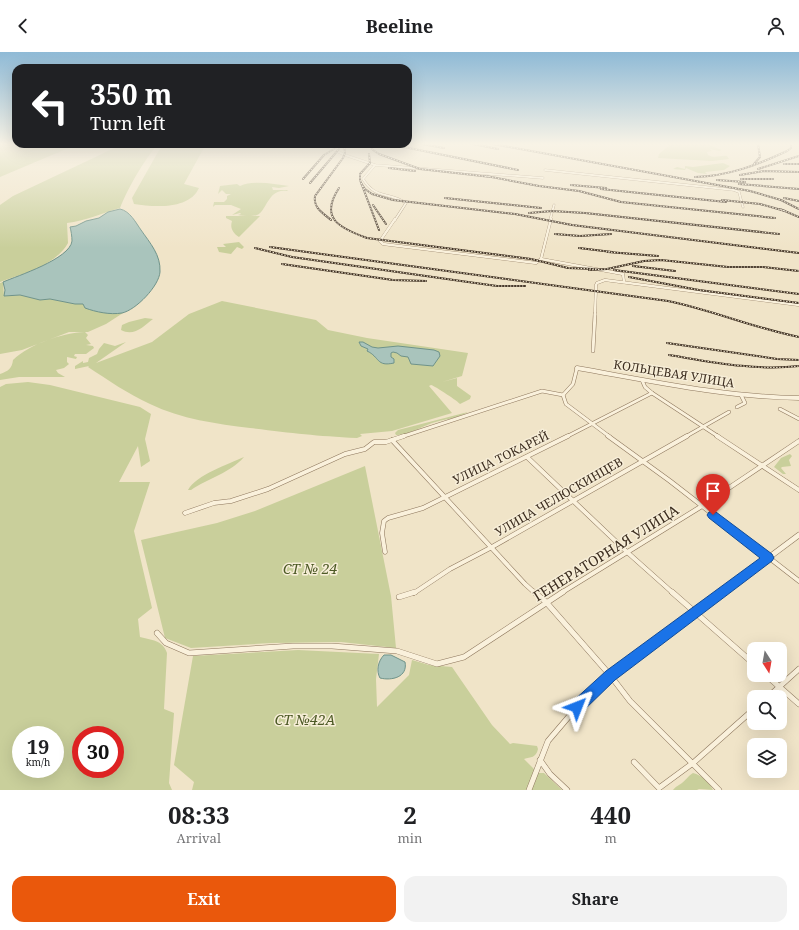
<!DOCTYPE html>
<meta charset="utf-8">
<style>
body{margin:0;font-family:"Noto Serif",serif;background:#f2f2f2;color:#202124;height:100vh;display:flex;flex-direction:column;font-size:15px;white-space:nowrap}
*{box-sizing:border-box;margin:0}
p{font-size:13px;color:#757577}
.icon{flex:none;width:22px;height:22px;fill:none;stroke:currentColor;stroke-width:2;stroke-linecap:round;stroke-linejoin:round}
.map{position:relative;height:738px;overflow:hidden}
.sheet{display:flex;flex-direction:column;background:#fff;flex:1}
.sheet>*{flex:none}
.guide{position:absolute;left:12px;top:12px;width:400px;height:84px;border-radius:12px;box-shadow:0 4px 16px #0002;background:#202124;color:#fff;overflow:hidden}
.needle{width:26px;rotate:169deg}
.controls{position:absolute;left:747px;top:590px;display:grid;gap:8px}
.controls a{display:grid;place-items:center;width:40px;height:40px;border-radius:8px;background:#fff;box-shadow:0 4px 16px #0002;font-size:20px}
.speed{position:absolute;left:12px;top:674px;display:flex;gap:8px;font-size:20px;font-weight:700;text-align:center}
.speed>*{display:grid;place-content:center;width:52px;height:52px;border-radius:50%;background:#fff;box-shadow:0 4px 16px #0002;line-height:1}
.speed small{font-size:10px;font-weight:400}
.speed .limit{border:6px solid #d22;background:#fff;color:#111}
.pin{position:absolute;display:grid;place-items:center;width:34px;height:34px;color:#fff;margin:-41px -17px;border-radius:50% 50% 50% 0;rotate:-45deg;box-shadow:0 0 4px #0007}
.pin .icon{rotate:45deg}
.me{position:absolute;width:44px;margin:-22px;rotate:45deg;stroke-linejoin:round;filter:drop-shadow(0 0 3px #0008)}
.turn{display:flex;align-items:center;gap:14px;height:84px;padding:0 12px;font-size:18px}
.turn .icon{width:52px;height:52px;stroke-width:2.5}
.turn b{display:block;font-size:28px;line-height:34px}
.eta{display:flex;justify-content:space-evenly;align-items:center;height:68px;text-align:center}
.eta b{font-size:24px;font-weight:700;line-height:28px}
.cta{display:flex;gap:8px;margin-top:auto;padding:8px 12px}
.cta a{flex:1;height:46px;border-radius:12px;background:#ea580c;color:#fff;font-size:16px;font-weight:700;line-height:46px;text-align:center}
.cta a+a{background:#f2f2f2;color:#202124}
header{display:flex;justify-content:space-between;align-items:center;height:52px;padding:0 12px;background:#fff;font-size:18px;font-weight:700}
.map>svg:first-child{display:block}
</style>
<header><svg class="icon" aria-label="back" viewBox="0 0 24 24"><path d="M15 5l-7 7 7 7"/></svg>Beeline<svg class="icon" aria-label="person" viewBox="0 0 24 24"><circle cx="12" cy="8" r="4"/><path d="M4 21q1-7 8-7t8 7"/></svg></header>
<div class="map">
<svg width="799" height="738" viewBox="0 0 799 738">
<rect width="100%" height="100%" fill="#f0e4c8"/>
<g fill="#c9cf9b" fill-rule="evenodd">
<path d="M0,92H78L0,125Z"/>
<path d="M123,92H158C144,108 128,136 120,156C102,161 85,169 67,171L68,191C55,214 24,221 0,230V153L13,144Z"/>
<path d="M164,92H206L184,132L199,136C189,158 154,155 134,152L132,146L158,100Z"/>
<path d="M671,92H707L722,98L719,99L710,97L712,99L707,100L708,103C715,107 720,103 727,104L729,107L712,109L658,106L659,102Z"/>
<path d="M723,111L730,114L724,118L705,120L707,122L698,121L686,116L685,118L673,117L677,115L685,117V114L693,115Z"/>
<path d="M237,132L240,134C254,128 274,132 289,134L279,136L272,135L273,138H288L287,139C268,136 267,159 257,163C252,165 243,164 238,163L241,162L240,161L232,163L241,157L231,153H215L213,155L214,150H224L227,147V144L231,142H226L222,138L218,142L220,134Z"/>
<path d="M226,164H260L239,185C232,181 230,175 232,169L226,166Z"/>
<path d="M239,190L244,195L242,197L237,195L231,202L219,200L217,195H226L223,192Z"/>
<path d="M3,230L4,244L20,243L40,248L50,247L75,252H83L85,256L99,260L123,261L106,272L88,280H85L88,283L86,286L91,292L86,293L93,294L94,296L86,302H75L74,304L77,305L76,307L67,305V310L69,312L64,316L56,318L58,321L65,325H19L0,328V322C8,319 12,317 13,308C30,292 62,281 85,280H69L22,298L0,302V231Z"/>
<path d="M222,249L316,268L328,278L367,286L468,301L462,324L442,330L457,326V334L471,344L470,347L460,352C459,350 435,334 431,333L429,334L452,361L392,379L360,382L362,384L357,386C315,384 291,381 250,376C217,372 181,367 150,352C128,342 108,328 88,315L89,314L75,317V314L83,309V311L88,310L89,306L97,302L99,297L104,291L115,294L126,290L96,311L152,290L189,262Z"/>
<path d="M145,266L153,267C144,274 134,285 121,278L122,273L129,270Z"/>
<path d="M28,330L50,333L140,355L151,362L145,387L150,409L141,415L138,394L119,430H150L134,479L152,556L138,567L140,585C151,588 163,588 167,601L164,657L174,661L169,731L172,738H0V335L6,332ZM21,683H55V717H21ZM81,683H115V717H81Z"/>
<path d="M468,360C457,367 444,367 432,371C421,375 409,383 396,383L395,381L398,378Z"/>
<path d="M790,402L792,404L789,408L791,414L782,415L781,416L786,422H783L774,415L781,406Z"/>
<path d="M244,405C230,421 209,426 191,438H188C196,423 229,412 244,405Z"/>
<path d="M365,414L391,544L396,596L341,590L271,591L191,596L165,586L141,488L217,471L255,459Z"/>
<path d="M298,598L379,602L376,627L377,655L409,623L412,608L429,613L452,615L492,673L510,692L513,691L537,694L538,697C536,706 531,705 524,707L538,721H544L562,738H192L194,730L174,713L193,604Z"/>
<path d="M693,721C702,723 709,730 713,738L699,737L697,738H673C676,734 678,734 682,731C685,729 688,724 693,721Z"/>
</g>
<g fill="#a9c4bc" stroke="#6f938a">
<path d="M120,157C130,159 136,171 141,178C150,191 161,203 160,220C159,234 136,258 122,261C110,263 96,260 85,256L83,252H75L50,247L40,248L20,243L4,244L5,238L3,230C17,224 70,207 72,189C72,185 71,178 70,175L76,174L86,169L99,166L108,160Z"/>
<path d="M359,290H363L372,295L378,296L398,294L434,298L439,300L440,304L433,314L411,312L408,305L401,304L397,301L393,300L391,301V305L394,307V311C376,315 380,305 367,299L368,297L361,294Z"/>
<path d="M384,603H391L405,610C408,625 392,629 380,626C376,619 378,609 384,603Z"/>
</g>
<g fill="none" stroke-linecap="round" stroke-linejoin="round">
<defs>
<g id="minor-far4">
<path d="M322,92L345,103L375,113L543,126"/>
<path d="M375,113L363,127C376,148 388,139 406,151L395,168"/>
<path d="M545,118L734,138L739,140L743,155"/>
<path d="M550,168L554,153"/>
</g>
<g id="minor-far3">
<path d="M395,167L380,189L383,192L536,211L541,207L551,167"/>
<path d="M541,207L623,222L624,230"/>
<path d="M595,263L596,233L597,231L605,228L799,253"/>
</g>
<g id="minor-far2">
<path d="M593,299L595,262"/>
<path d="M642,328L645,335L652,341L719,385"/>
<path d="M563,343L566,352L610,385"/>
<path d="M563,343L573,332L577,316"/>
<path d="M737,355L745,351L741,343"/>
<path d="M780,357L799,367"/>
<path d="M401,385L542,339L563,343"/>
<path d="M566,385L652,341"/>
<path d="M685,385L729,360"/>
</g>
<g id="minor-far1">
<path d="M608,384L670,429L799,529"/>
<path d="M717,384L799,438"/>
<path d="M392,388L525,532L535,541"/>
<path d="M527,405L627,500L673,541"/>
<path d="M185,461L214,451L231,449L268,437L345,402L365,397L374,390H386L404,384"/>
<path d="M385,500L382,481L384,469L388,466L423,456L568,384"/>
<path d="M414,541L450,517L492,495L687,384"/>
<path d="M561,541L702,454L799,389"/>
</g>
<g id="minor">
<path d="M534,540L546,550L610,623L630,649L719,738"/>
<path d="M672,540L754,612"/>
<path d="M399,545L415,540"/>
<path d="M157,581L166,591L189,601L293,594H332L397,599L437,612L464,605L563,540"/>
<path d="M766,623L799,652"/>
<path d="M768,645L799,617"/>
<path d="M540,708L550,722L567,738"/>
<path d="M634,710L659,736L693,711L754,657"/>
<path d="M529,738L548,689L577,655L610,623"/>
</g>
<path id="tertiary-far2" d="M577,316C651,329 724,345 799,346"/>
<path id="tertiary-far1" d="M721,541L799,483"/>
<path id="tertiary" d="M610,623L723,540"/>
</defs>
<use href="#minor-far4" stroke="#8d765c" stroke-width="2.5"/>
<use href="#minor-far3" stroke="#8d765c" stroke-width="3"/>
<use href="#minor-far2" stroke="#8d765c" stroke-width="4"/>
<use href="#minor-far1" stroke="#8d765c" stroke-width="5"/>
<use href="#minor" stroke="#8d765c" stroke-width="6"/>
<use href="#tertiary-far2" stroke="#8d765c" stroke-width="5"/>
<use href="#tertiary-far1" stroke="#8d765c" stroke-width="6"/>
<use href="#tertiary" stroke="#8d765c" stroke-width="8"/>
<use href="#minor-far4" stroke="#faf1dc" stroke-width="2"/>
<use href="#minor-far3" stroke="#faf1dc" stroke-width="2.5"/>
<use href="#minor-far2" stroke="#faf1dc" stroke-width="3"/>
<use href="#minor-far1" stroke="#faf1dc" stroke-width="4"/>
<use href="#minor" stroke="#faf1dc" stroke-width="5"/>
<use href="#tertiary-far2" stroke="#faf1dc" stroke-width="4"/>
<use href="#tertiary-far1" stroke="#faf1dc" stroke-width="5"/>
<use href="#tertiary" stroke="#faf1dc" stroke-width="6"/>
<defs>
<g id="rail">
<path d="M369,92L373,98L379,102L420,117L491,125"/>
<path d="M389,92L518,118"/>
<path d="M422,92L444,96"/>
<path d="M473,92L498,97"/>
<path d="M493,92L750,139L781,148L799,157"/>
<path d="M369,102L370,111L360,122V128L379,178"/>
<path d="M754,112L760,105L758,92"/>
<path d="M784,112H799"/>
<path d="M389,116L415,119"/>
<path d="M758,117L799,104"/>
<path d="M740,123L764,119L799,120"/>
<path d="M486,124L539,134L579,139L621,150L775,166"/>
<path d="M695,125C729,124 757,113 787,99L791,96V92"/>
<path d="M303,127L324,103L342,92"/>
<path d="M741,127H773"/>
<path d="M717,128L745,130"/>
<path d="M310,131L339,97"/>
<path d="M361,131L365,137L372,142L393,148L515,162L572,173L799,201"/>
<path d="M739,132L799,137"/>
<path d="M571,133L606,136"/>
<path d="M339,136C319,166 339,176 367,186L531,207L568,216L594,217"/>
<path d="M601,137L726,150"/>
<path d="M445,146L541,156"/>
<path d="M784,146L799,149"/>
<path d="M722,148L760,152L785,159"/>
<path d="M373,153L386,172"/>
<path d="M780,157L799,165"/>
<path d="M529,161L552,159L585,161L779,182"/>
<path d="M331,168C323,161 313,156 315,144L343,106L345,101L344,92"/>
<path d="M555,182L580,184L611,182"/>
<path d="M270,195L668,249C712,258 754,276 799,285"/>
<path d="M255,196L292,205L468,230L497,234H525"/>
<path d="M579,196L612,200"/>
<path d="M608,200L658,204"/>
<path d="M282,212L393,228L426,229"/>
<path d="M633,214L675,219"/>
<path d="M589,218L607,217L644,209L661,208L728,215H763L799,219"/>
<path d="M614,218L799,242"/>
<path d="M629,225L699,238L799,251"/>
<path d="M667,291L777,307L799,308"/>
<path d="M669,303C712,310 755,319 799,314"/>
</g>
</defs>
<use href="#rail" stroke="#3d2e20" stroke-width="2"/>
<use href="#rail" stroke="#f7eed8" stroke-width="1" stroke-dasharray="1.5" stroke-linecap="butt"/>
</g>
<linearGradient id="sky" x2="0" y2="1"><stop stop-color="#8fbad6"/><stop offset="0.47" stop-color="#f8f3e6"/><stop offset="1" stop-color="#f8f3e6" stop-opacity="0"/></linearGradient>
<rect width="799" height="196" fill="url(#sky)"/>
<path fill="#1a73e8" stroke="#114b97" d="M713,459L716,460L772,502L774,506L772,509L615,628L582,660L577,662L572,660L570,655L572,650L606,619L760,506L709,466L707,463L709,460Z"/>
<g text-anchor="middle" stroke-width="3" stroke-linejoin="round" paint-order="stroke">
<g font-size="12" fill="#3d2e20" stroke="#f7eed8">
<text transform="translate(674 322) rotate(9)" y="4">КОЛЬЦЕВАЯ УЛИЦА</text>
<text transform="translate(501 406) rotate(-26)" y="4">УЛИЦА ТОКАРЕЙ</text>
<text transform="translate(559 445) rotate(-30)" y="4">УЛИЦА ЧЕЛЮСКИНЦЕВ</text>
</g>
<g font-size="14" fill="#3d2e20" stroke="#f7eed8">
<text transform="translate(606 501) rotate(-32)" y="5">ГЕНЕРАТОРНАЯ УЛИЦА</text>
</g>
<g font-size="14" font-style="italic" fill="#4d5a26" stroke="#f7eed8">
<text x="310" y="522">СТ № 24</text>
<text x="305" y="673">СТ №42А</text>
</g>
</g>
</svg>
<div class="controls">
<a><svg class="needle" viewBox="-14 -14 28 28"><path d="M0-13l5 13h-10z" fill="#e53935"/><path d="M0 13l5-13h-10z" fill="#757577"/></svg></a>
<a><svg class="icon" aria-label="search" viewBox="0 0 24 24"><circle cx="10" cy="10" r="6"/><path d="M15 15l6 6"/></svg></a>
<a><svg class="icon" aria-label="layers" viewBox="0 0 24 24"><path d="M12 4l9 5-9 5-9-5zM3 14l9 5 9-5"/></svg></a>
</div>
<div class="speed"><div>19<small>km/h</small></div><div class="limit">30</div></div>
<div class="pin" style="left:713px;top:463px;background:#d93025"><svg class="icon" aria-label="arrive" viewBox="0 0 24 24"><path d="M6 21V4h12l-3 4 3 4H6"/></svg></div>
<svg class="me" style="left:577px;top:655px" viewBox="-20 -20 40 40"><path d="M0-17L14 15 0 8-14 15z" fill="#1a73e8" stroke="#fff" stroke-width="4"/></svg>
<div class="guide">
<div class="turn"><svg class="icon" aria-label="left" viewBox="0 0 24 24"><path d="M17 20v-9H6M10 6l-5 5 5 5"/></svg><div><b>350 m</b>Turn left</div></div>
</div>
</div>
<section class="sheet">
<div class="eta">
<div><b>08:33</b><p>Arrival</p></div>
<div><b>2</b><p>min</p></div>
<div><b>440</b><p>m</p></div>
</div>
<div class="cta"><a>Exit</a><a>Share</a></div>
</section>
